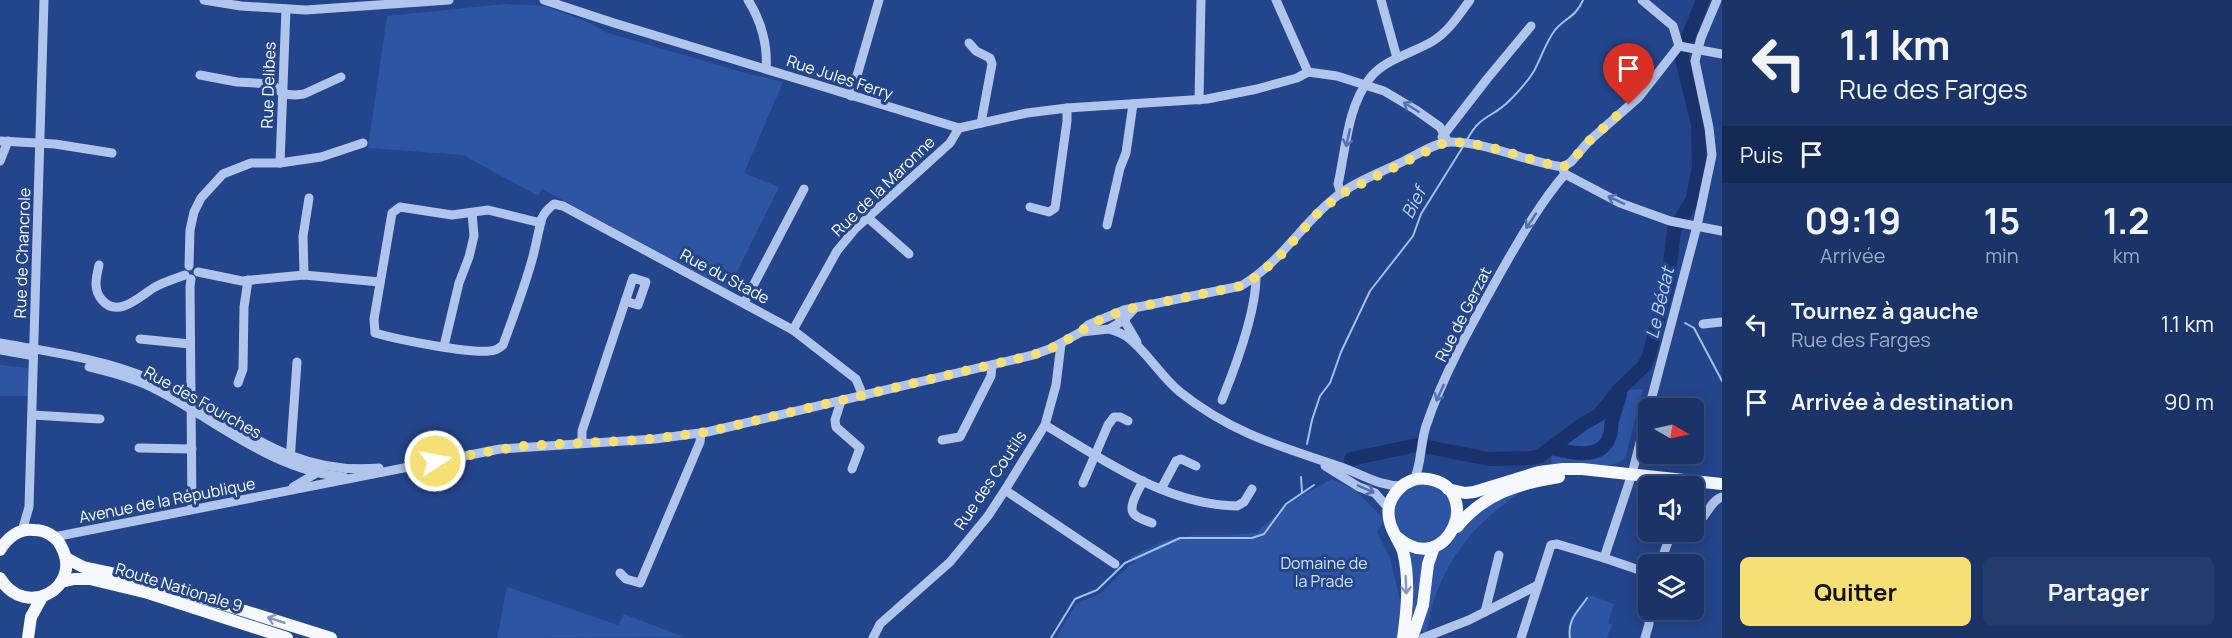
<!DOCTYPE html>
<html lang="fr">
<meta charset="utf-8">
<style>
body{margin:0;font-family:Manrope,sans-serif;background:#233c6e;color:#f1f3f6;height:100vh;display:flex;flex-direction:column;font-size:22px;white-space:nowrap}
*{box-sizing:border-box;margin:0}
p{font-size:20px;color:#9faac0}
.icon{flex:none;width:33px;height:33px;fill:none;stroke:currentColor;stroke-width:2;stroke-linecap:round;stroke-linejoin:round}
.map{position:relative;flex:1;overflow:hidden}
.drawer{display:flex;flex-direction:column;background:#1a3468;width:510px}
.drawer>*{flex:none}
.banner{background:#1a3468;color:#f1f3f6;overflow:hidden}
.needle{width:39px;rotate:99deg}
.controls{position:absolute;left:1638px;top:398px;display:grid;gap:12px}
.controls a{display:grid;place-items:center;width:66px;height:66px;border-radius:9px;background:#1a3468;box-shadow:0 3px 15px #0003,0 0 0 2px #384f7c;font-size:30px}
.pin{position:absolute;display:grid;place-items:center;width:51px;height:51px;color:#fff;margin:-62px -26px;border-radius:50% 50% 50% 0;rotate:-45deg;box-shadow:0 0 6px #0007}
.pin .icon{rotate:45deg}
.me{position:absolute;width:66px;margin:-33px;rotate:79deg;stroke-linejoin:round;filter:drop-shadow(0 0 4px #0008)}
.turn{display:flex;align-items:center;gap:21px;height:126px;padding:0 18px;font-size:27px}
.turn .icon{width:78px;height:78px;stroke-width:2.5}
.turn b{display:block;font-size:42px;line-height:51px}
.then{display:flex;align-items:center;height:57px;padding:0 18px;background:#0003;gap:12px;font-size:22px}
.eta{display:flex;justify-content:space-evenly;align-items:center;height:102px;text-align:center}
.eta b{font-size:36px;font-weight:700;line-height:42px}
.action{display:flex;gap:12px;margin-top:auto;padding:12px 18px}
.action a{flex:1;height:69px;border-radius:9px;background:#f6df74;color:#111;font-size:24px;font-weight:700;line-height:69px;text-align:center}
.action a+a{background:#233c6e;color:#f1f3f6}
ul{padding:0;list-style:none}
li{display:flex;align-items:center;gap:18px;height:78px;padding:0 18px}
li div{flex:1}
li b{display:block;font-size:22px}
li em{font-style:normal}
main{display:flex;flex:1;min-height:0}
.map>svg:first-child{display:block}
</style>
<main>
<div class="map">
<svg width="1722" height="638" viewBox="0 0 1722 638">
<rect width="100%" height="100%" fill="#23458b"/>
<g fill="#2d55a3">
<path d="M504,4L545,6L585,21L608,33L749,74L783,82L744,173L779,187L728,290L542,189L538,196L463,155L368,148L387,16Z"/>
<path d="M0,365L29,368L28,396H0Z"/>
<path d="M1643,389L1625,459L1612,465L1552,469L1551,454L1610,405L1622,390Z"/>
<path d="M1332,479L1355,490L1384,519L1377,532L1390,558L1401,604L1397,638H1056L1076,604L1101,593L1131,564L1136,562L1130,557L1166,540L1194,535H1224L1256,533L1292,501Z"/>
<circle cx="1423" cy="514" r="30"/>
<path d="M1516,489L1518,493L1516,496C1468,527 1436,573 1427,630L1426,632H1423L1418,628L1429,574L1437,553L1449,546L1472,515Z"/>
<path d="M1407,552L1418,555L1427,554L1422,590L1409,638Z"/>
<path d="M507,587L618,625L624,614L684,637L497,638Z"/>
<path d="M1589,595L1614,604L1608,623L1612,625L1607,638H1570C1567,618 1579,610 1589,595Z"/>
</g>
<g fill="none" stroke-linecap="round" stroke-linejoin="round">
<g stroke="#a5beec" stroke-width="2">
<path d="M1467,140C1480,114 1493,118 1510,100C1518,92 1528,81 1534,71C1541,58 1546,42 1555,30C1565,18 1576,17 1583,0"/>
<path d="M1685,323L1694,328L1722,381"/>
<path d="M1307,444L1312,420L1320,396L1330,383L1341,352L1370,291L1413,236L1421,214L1464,145"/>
<path d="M1301,477L1302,492"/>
<path d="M1051,638L1075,599L1097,590L1125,563L1180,538H1252L1264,534L1286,504L1314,485"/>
<path d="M1570,638C1567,619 1578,612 1587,598"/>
</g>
<g stroke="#19326b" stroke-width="14">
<path d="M1428,447L1489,459L1532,458L1540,456L1583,424L1599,415L1620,389L1644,366L1649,356L1668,281L1674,230L1693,199L1699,165L1698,124L1681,55L1703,0"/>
<path d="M1552,448C1570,453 1603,461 1610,435C1612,431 1610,426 1612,421C1614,412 1618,403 1620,394"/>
<path d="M1351,459L1417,445"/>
</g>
<g stroke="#b1c4eb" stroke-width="9">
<path d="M204,0L241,6L306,10L449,0"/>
<path d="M544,0L614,23L959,128L1027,113L1067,108L1207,99L1257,89L1297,78L1308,72L1337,76L1384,91L1416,110L1440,127L1448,142"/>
<path d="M748,0C761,20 768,46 766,69"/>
<path d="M1276,0L1308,72"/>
<path d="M1381,0L1397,58"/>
<path d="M1642,0L1673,26L1679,46"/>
<path d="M969,43L976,51L990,58L992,64L981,123"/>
<path d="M1679,46L1722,54"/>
<path d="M200,75L237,82L272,84L283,94L295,95L304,94L341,77"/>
<path d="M851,96L879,0"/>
<path d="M1199,100L1201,0"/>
<path d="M1442,137L1487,79L1531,26"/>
<path d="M0,141L55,144L112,153"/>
<path d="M0,161L8,141"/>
<path d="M280,163L286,9"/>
<path d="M1563,167L1571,162L1589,141L1639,97L1679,46"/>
<path d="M1563,169L1565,174L1620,203L1670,221L1722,231"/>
<path d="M1341,194L1338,184C1346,149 1347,107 1370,78C1385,59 1413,53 1433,41C1449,31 1459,15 1470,0"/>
<path d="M1030,207L1049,212L1055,208L1067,121V108"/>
<path d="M867,217L909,254"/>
<path d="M541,223L488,210L452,215L400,207L392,213L374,319L375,333C396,339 477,356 495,350C498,349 500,347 503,345C513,317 524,289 532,260C536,246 538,232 542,218C545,211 549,208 554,204L563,206L793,330L856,379L863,396"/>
<path d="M1107,225L1120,168L1126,153L1133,104"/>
<path d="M99,265C96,278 93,290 102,300C118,319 140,296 155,287C164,282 174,279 185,275"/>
<path d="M189,266L190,230L194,212L201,198L223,174L251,163H280L321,157L363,143"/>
<path d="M198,272L242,281L304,275L380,282"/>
<path d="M304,275L303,236L309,198"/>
<path d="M191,279L190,287L192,509"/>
<path d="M744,303L804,189"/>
<path d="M1119,318L1124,320L1137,342"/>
<path d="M1703,324L1722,322"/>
<path d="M1109,329C1115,331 1121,333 1126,336C1147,351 1160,376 1180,392C1231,433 1282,447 1341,467C1364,475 1378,486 1402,486"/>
<path d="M793,330L837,251L855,229L950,143L959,128"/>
<path d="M1081,332L1109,329L1124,320L1136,307"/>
<path d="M140,339L190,344"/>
<path d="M0,343C50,352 104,359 150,379C230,415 283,477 379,468"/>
<path d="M444,346L459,283L469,257L474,236L472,213"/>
<path d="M0,350L29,355"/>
<path d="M89,367C113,373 137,379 159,391C219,422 273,471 344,477"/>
<path d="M238,383L243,369L244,307L248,280"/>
<path d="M1222,400C1235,368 1256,311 1256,277"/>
<path d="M841,401L835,420L836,427L860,448L852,469"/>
<path d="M1649,408L1697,226L1712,155L1709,128L1695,61L1701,38L1717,0"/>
<path d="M32,415L100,419"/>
<path d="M1045,425C1104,460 1166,505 1237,506L1244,502L1252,489"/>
<path d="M942,440L960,437L991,376L992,365"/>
<path d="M582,442V431L633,278L646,282L638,305L625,301"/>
<path d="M139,448L192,449"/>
<path d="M290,461L297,362"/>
<path d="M1325,466L1359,487L1375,493L1389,509"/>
<path d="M1414,480C1422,463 1420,444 1426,426C1444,372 1474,320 1502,270C1521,237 1540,203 1565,174"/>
<path d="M1143,481C1140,488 1127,507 1134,514C1137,518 1147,521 1152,523"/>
<path d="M1083,483L1108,425L1114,417H1120L1128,421"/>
<path d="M293,487L320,471"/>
<path d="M1161,489L1176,461L1181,459L1196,466"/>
<path d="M1005,490L1115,564"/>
<path d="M1694,525C1707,519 1709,501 1722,497"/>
<path d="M22,531L29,507L44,0"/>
<path d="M54,537L500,449L655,439L707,432L1033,355L1052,348L1081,332L1088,325L1124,310L1241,286C1281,262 1298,229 1331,201C1351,183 1380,173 1404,161C1417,155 1436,142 1450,142C1489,142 1525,162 1563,167"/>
<path d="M1604,558L1648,573"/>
<path d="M1660,564L1669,539L1679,531"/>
<path d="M620,573L626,579L640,583L700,442L701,433"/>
<path d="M1485,612L1499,555"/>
<path d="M873,638L880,624L950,562L988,516L1005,490L1045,425L1056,385L1061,344"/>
<path d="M1423,638L1469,620L1538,585"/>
<path d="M1521,638L1551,545L1557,544L1604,558L1632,474L1648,411"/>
<path d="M1645,638L1649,624L1650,609"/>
</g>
<g stroke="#f5f8fe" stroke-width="12">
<path d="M1448,489L1465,493L1474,492L1539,472L1563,469H1582L1722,484"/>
<path d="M1457,527C1483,494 1520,483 1559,477"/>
<path d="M1397,537C1447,581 1486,488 1428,479C1418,477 1406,481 1399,489C1391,497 1387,507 1389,518C1390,530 1399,540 1403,551C1410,579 1407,610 1403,638"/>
<path d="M0,550C7,538 19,528 34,530C45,530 56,536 61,546C84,588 25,620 0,578"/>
<path d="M66,558L83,567L149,581L331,638"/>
<path d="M61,582L74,579H90L148,593L287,638"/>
<path d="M28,638L31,617L42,597"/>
<path d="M1412,638L1423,605L1428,564L1434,547"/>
</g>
</g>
<defs><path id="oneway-shaft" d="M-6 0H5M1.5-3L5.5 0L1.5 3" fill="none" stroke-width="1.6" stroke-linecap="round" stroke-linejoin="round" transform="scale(1.5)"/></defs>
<g stroke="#5571ad">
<use href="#oneway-shaft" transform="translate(1411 107) rotate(-148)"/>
<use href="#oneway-shaft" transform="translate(1348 138) rotate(102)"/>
<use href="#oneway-shaft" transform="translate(1616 200) rotate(-154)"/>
<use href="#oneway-shaft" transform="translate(1531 221) rotate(124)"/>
<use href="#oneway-shaft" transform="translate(1440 393) rotate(114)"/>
<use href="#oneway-shaft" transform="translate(1366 489) rotate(24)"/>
</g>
<g stroke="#8296bf">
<use href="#oneway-shaft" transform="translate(1406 585) rotate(88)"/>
<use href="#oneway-shaft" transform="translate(276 620) rotate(-162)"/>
</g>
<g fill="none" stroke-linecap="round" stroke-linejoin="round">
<path stroke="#f6df74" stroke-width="10" stroke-dasharray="0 18" d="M435,461L522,446L642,440L707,432L1033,355L1052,348L1081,332L1088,325L1124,310L1241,286L1256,277L1280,256L1317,214L1341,194L1439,145C1470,134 1528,162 1563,167L1571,162L1589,141L1629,105"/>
</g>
<g text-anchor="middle" stroke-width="6" stroke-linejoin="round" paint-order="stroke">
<g font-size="16" fill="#fff" stroke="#23458b">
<text transform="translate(840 77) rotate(18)" y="6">Rue Jules Ferry</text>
<text transform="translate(268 85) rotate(-88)" y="6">Rue Delibes</text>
<text transform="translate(883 186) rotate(-44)" y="6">Rue de la Maronne</text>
<text transform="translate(22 253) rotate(-88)" y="6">Rue de Chancrole</text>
<text transform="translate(725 276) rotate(28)" y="6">Rue du Stade</text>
<text transform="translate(1463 314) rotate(-63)" y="6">Rue de Gerzat</text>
<text transform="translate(203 402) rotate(29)" y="6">Rue des Fourches</text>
<text transform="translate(990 480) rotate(-56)" y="6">Rue des Coutils</text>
<text transform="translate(167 500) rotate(-11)" y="6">Avenue de la République</text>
<text transform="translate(179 587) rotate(17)" y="6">Route Nationale 9</text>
</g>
<g font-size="16" fill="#d5e1f8" stroke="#23458b">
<text x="1324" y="569">Domaine de<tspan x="1324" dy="18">la Prade</tspan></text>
</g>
<g font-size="18" font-style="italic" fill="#bdcff2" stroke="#23458b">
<text transform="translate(1414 203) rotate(-63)" y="6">Bief</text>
<text transform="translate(1660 303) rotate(-77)" y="6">Le Bédat</text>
</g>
</g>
</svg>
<div class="controls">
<a><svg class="needle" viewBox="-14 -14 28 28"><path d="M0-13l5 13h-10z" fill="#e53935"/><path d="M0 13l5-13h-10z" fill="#9faac0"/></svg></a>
<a><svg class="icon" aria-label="sound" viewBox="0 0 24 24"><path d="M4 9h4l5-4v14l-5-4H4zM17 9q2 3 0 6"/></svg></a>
<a><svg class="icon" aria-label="layers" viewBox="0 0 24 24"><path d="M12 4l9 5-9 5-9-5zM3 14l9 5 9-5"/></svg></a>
</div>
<div class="pin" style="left:1629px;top:105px;background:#d93025"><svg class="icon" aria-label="arrive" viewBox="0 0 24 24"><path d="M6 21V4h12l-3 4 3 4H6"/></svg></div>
<svg class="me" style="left:435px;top:461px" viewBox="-20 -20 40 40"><circle r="17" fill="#f6df74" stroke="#fff" stroke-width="3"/><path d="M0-11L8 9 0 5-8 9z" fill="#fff"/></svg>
</div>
<section class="drawer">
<div class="banner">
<div class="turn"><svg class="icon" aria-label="left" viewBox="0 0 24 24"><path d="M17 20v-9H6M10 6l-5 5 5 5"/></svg><div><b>1.1 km</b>Rue des Farges</div></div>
<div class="then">Puis<svg class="icon" aria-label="arrive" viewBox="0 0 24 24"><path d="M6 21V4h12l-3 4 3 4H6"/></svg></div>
</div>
<div class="eta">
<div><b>09:19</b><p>Arrivée</p></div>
<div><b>15</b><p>min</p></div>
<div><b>1.2</b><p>km</p></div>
</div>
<ul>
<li><svg class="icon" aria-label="left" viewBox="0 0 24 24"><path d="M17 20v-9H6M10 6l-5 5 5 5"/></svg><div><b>Tournez à gauche</b><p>Rue des Farges</p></div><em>1.1 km</em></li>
<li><svg class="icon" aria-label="arrive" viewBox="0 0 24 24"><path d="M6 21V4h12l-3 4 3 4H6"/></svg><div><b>Arrivée à destination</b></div><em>90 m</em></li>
</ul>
<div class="action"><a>Quitter</a><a>Partager</a></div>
</section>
</main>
